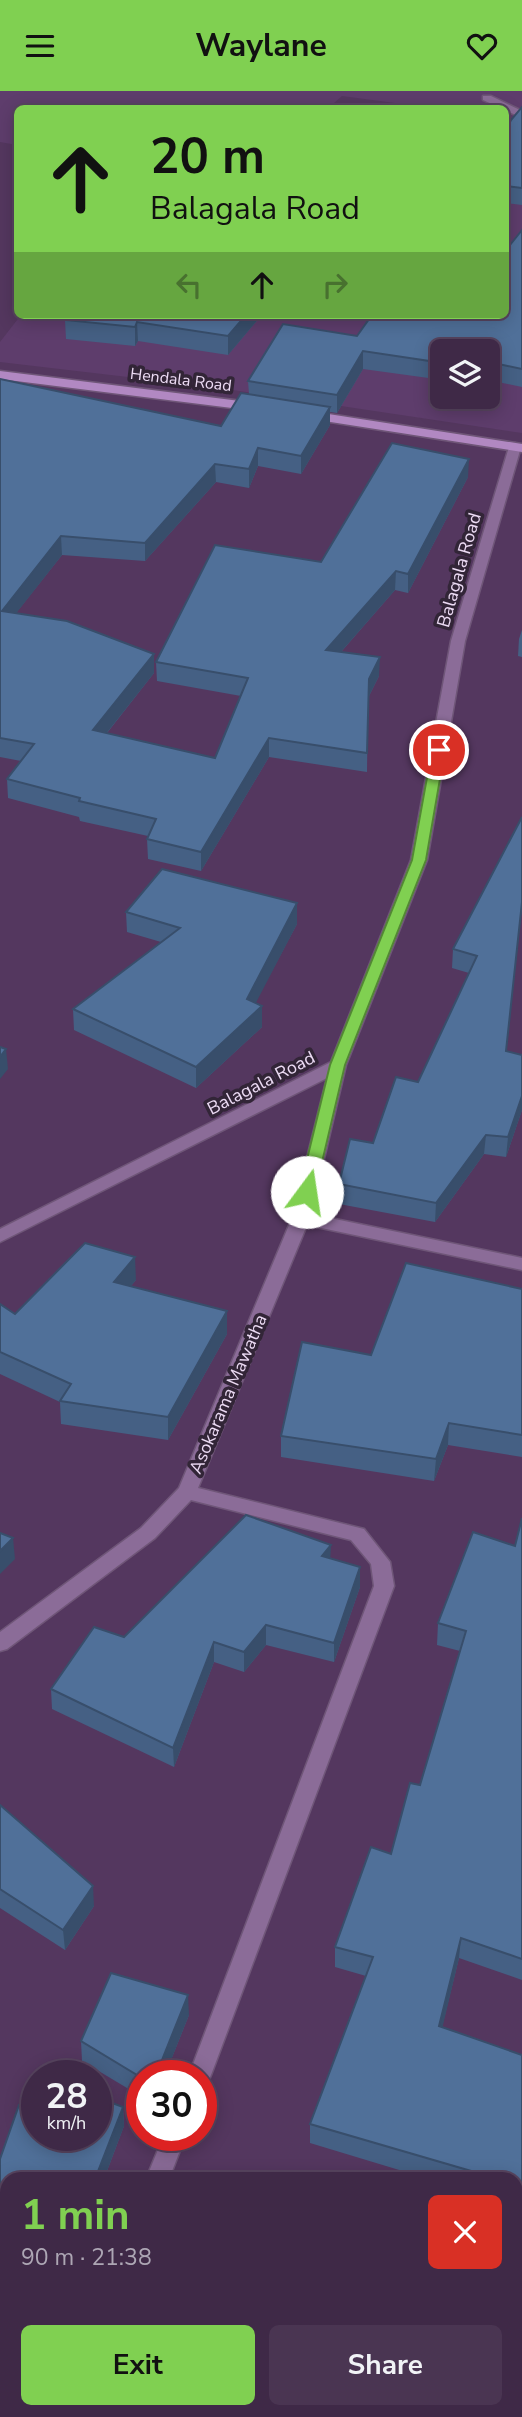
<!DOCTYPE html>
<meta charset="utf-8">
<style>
body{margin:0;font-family:"Nunito Sans",sans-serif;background:#4a3552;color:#f1f3f6;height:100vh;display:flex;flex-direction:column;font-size:26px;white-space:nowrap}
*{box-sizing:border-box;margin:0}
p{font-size:23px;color:#ada6b4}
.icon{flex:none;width:38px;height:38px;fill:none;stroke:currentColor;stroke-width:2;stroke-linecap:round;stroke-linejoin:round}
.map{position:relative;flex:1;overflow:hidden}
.drawer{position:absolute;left:0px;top:2081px;width:523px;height:247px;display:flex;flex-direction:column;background:#3f2947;border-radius:21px 21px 0 0;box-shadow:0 4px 18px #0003,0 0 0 2px #584560}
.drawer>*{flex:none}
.hud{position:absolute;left:14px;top:14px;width:495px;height:214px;border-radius:10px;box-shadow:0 4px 18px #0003,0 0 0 2px #584560;background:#80d051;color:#111;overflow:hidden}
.controls{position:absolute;left:430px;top:248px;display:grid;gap:14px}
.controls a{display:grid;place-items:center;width:70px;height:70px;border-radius:10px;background:#3f2947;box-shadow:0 4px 18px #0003,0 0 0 2px #584560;font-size:35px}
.speed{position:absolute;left:21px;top:1969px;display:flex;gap:14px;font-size:35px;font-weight:700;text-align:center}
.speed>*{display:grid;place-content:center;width:91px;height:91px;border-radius:50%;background:#3f2947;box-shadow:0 4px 18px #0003,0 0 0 2px #584560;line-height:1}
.speed small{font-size:18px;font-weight:400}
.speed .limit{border:10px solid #d22;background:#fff;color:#111}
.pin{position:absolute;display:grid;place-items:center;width:60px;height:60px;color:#fff;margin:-30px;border:4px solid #fff;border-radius:50%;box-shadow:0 2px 7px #0007}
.me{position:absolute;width:77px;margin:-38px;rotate:14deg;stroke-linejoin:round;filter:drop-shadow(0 0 5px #0008)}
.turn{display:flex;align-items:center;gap:24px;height:147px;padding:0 21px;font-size:32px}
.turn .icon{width:91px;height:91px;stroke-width:2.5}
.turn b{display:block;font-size:49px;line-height:60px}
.lanes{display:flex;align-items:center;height:66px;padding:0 21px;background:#0003;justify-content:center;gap:35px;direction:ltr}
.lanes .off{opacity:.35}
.round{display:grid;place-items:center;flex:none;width:74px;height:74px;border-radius:10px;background:#4a3552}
.summary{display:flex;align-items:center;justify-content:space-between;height:119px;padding:0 21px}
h1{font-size:42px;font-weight:700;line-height:52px;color:#80d051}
.button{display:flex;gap:14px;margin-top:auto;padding:14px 21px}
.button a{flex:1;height:80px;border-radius:10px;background:#80d051;color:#111;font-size:28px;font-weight:700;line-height:80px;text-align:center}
.button a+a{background:#4a3552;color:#f1f3f6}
header{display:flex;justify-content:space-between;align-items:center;height:91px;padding:0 21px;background:#80d051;color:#111;font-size:32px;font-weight:700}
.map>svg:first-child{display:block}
</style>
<header><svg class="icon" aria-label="menu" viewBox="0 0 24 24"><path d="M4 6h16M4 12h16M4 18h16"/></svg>Waylane<svg class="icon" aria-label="heart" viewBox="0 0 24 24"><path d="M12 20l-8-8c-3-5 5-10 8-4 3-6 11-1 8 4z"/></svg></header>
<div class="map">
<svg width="522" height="2326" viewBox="0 0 522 2326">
<rect width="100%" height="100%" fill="#54375f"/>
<g fill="#5e3d6c" fill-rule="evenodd">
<path d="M0,0H522V30L506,28V18L433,17L342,5L327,18H18L17,54L0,51Z"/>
<path d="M506,43L522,45V342L213,296L0,271V251L21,224H506ZM443,261H488V306H443Z"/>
</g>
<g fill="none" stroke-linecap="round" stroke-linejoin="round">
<defs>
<g id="minor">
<path d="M483,5H491L522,20V27L483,9Z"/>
<path d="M515,352L521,356L465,550L427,769L346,974L311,1123L522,1167V1179L307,1134L198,1397L364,1438L390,1471L394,1495L211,1984L208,1991L201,1994V1984H189L374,1495L371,1473L351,1449L191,1409L155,1447L7,1558L0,1560V1541L141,1437L179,1397L292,1127L327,987L0,1151V1138L331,971L411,769L451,550L509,356Z"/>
<path d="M164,2044H186L169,2088H146Z"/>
<path d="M48,2320H73L71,2326H46Z"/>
</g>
<g id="major">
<path d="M0,280L257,312L263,316L257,320L0,288Z"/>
<path d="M309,320L522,353V361L305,327V321Z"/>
</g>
</defs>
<use href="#minor" stroke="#6f5678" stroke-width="3"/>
<use href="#major" stroke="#6f5678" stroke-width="3"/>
<use href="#minor" fill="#8b6c98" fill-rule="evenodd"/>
<use href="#major" fill="#b188c2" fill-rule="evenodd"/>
</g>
<g fill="#456084">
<path d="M522,16V114L506,112V39Z"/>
<path d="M522,139V296L488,289V261H443V289L363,278L337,322L330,321V334L301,383L258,375L249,397L216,391L145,470L62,464L16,522L154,563V582L107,642L215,667L241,605L157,590L156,571L321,471L468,386L408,502L395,499L341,561L379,585L368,607L367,681L269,666L201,780L148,768L147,748L148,745L80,730L79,726L8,707L7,688L21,670L0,666V288L221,335L249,303L248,290L357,245L506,224Z"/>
<path d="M260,224V226L228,264L138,250L135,255L66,248L65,229Z"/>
<path d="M522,539V566L518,565L519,548Z"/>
<path d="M522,726V816L506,960L522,964V1019L506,1066L484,1063L435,1131L339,1113V1093L373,1052L418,991L469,882L452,877L453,858Z"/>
<path d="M297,812V833L255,912L262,936L196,997L74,939L73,918L161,851L127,841L126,821Z"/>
<path d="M136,1189L130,1196L227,1243L168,1349L61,1333L60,1311L0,1283V1213L15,1223Z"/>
<path d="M522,1198V1366L448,1354L434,1390L281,1366V1345L371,1264Z"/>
<path d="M522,1427V1889L459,1867L442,1936L522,1964V2326H185L188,2320H516V2088H429L310,2052V2033L366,1885L335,1876V1856L391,1763L420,1694L460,1560L437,1554L438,1532L515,1455Z"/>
<path d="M330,1468L360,1476V1496L334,1571L266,1554L244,1581L214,1571L174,1676L52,1618L51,1598L124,1546Z"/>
<path d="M0,1714L94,1815L65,1859L0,1817Z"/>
<path d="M189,1924L165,1984H142V2006L82,1970L81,1950Z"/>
<path d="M123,2016L124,2035L104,2088H7V2160L0,2158V2068L37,2044Z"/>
</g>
<g fill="#384e6b">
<path d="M246,224H260V226L228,264V245Z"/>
<path d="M137,231L138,250L135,255V236Z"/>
<path d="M363,260V278L337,322V304Z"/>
<path d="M330,316V334L301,383V365Z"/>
<path d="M258,357V375L249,397V378Z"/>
<path d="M469,368L468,386L408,502V483Z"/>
<path d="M215,373L216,391L145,470V452Z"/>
<path d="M61,445L62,464L3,539L2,520Z"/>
<path d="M396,480L395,499L326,578V559Z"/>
<path d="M154,563V582L94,658L93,639Z"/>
<path d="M380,566L379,585L368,607L369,588Z"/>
<path d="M269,647V666L201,780V761Z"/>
<path d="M522,811V816L504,980L506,960Z"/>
<path d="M297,812V833L247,929V908Z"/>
<path d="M262,915V936L196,997V976Z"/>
<path d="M6,958L8,978L0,988V966Z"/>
<path d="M522,1005V1019L506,1066L508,1046Z"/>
<path d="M486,1044L484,1063L435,1131L436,1112Z"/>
<path d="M135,1166L136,1189L115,1214L114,1191Z"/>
<path d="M227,1220V1243L168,1349V1326Z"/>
<path d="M449,1332L448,1354L434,1390L436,1368Z"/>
<path d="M13,1447L15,1468L0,1483V1460Z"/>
<path d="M331,1454L330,1474L322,1465Z"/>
<path d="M360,1476V1496L334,1571V1552Z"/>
<path d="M266,1534V1554L244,1581V1561Z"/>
<path d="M214,1551V1571L174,1676L173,1657Z"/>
<path d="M93,1795L94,1815L65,1859L63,1839Z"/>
<path d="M461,1847L459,1867L438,1955L439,1935Z"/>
<path d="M188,1904L189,1924L165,1984H156Z"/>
<path d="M123,2016L124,2035L104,2088H95Z"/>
</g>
<g fill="#507099" stroke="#384e6b" stroke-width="2">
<path d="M522,16V97L506,95V39L511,29Z"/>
<path d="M522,139V278L489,271L488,273V261H443V272L363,260L337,304L248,290L283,233L357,245L372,224H506V159Z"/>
<path d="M67,224H246L228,245L137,231L135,236L65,229Z"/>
<path d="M0,288L221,335L241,302L330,316L301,365L258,357L249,378L215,373L145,452L61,445L2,520L67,530L154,563L93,639L215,667L248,587L156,571L215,454L321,471L392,352L469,368L408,483L396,480L326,559L380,566L369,588L367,662L269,647L201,761L147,748L156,728L79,710L80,707L7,688L34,653L0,647Z"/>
<path d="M522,726V811L506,960L522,964V1005L508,1046L486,1044L436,1112L339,1093L350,1048L373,1052L396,986L418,991L477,865L453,858Z"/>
<path d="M162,778L297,812L247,908L262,915L196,976L73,918L180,837L126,821Z"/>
<path d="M0,956L6,958L0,966Z"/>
<path d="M85,1152L135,1166L114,1191L227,1220L168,1326L60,1310L71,1293L0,1261V1213L15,1223Z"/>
<path d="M406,1172L522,1198V1344L449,1332L436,1368L281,1345L302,1251L371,1264Z"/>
<path d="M246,1424L331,1454L322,1465L360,1476L334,1552L266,1534L244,1561L214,1551L173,1657L51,1598L94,1536L124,1546Z"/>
<path d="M522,1427V1868L461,1847L439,1935L522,1964V2316L517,2314L516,2315V2088H476L478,2082L310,2033L373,1866L335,1856L371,1756L391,1763L410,1692L420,1694L466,1540L438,1532L473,1441L515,1455Z"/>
<path d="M0,1442L13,1447L0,1460Z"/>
<path d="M0,1714L93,1795L63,1839L0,1798Z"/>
<path d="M111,1882L188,1904L156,1984H142V1987L81,1950Z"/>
<path d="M96,2006L123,2016L95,2088H7V2142L0,2140V2068L19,2014L37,2020V2044H96Z"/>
<path d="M188,2320H514L512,2326H185Z"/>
</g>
<path fill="#80d051" stroke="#538735" stroke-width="2" d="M439,655L445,659L426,769L345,974L315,1101L312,1105H301L299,1101L330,974L412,769L432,659Z"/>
<g text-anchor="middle" stroke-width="7" stroke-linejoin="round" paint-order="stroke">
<g font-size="16" fill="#ecdbf4" stroke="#322537">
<text transform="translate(181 288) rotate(7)" y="6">Hendala Road</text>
</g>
<g font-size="18" fill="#ecdbf4" stroke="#322537">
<text transform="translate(459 479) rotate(-74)" y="6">Balagala Road</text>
<text transform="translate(261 992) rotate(-27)" y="6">Balagala Road</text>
<text transform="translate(228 1303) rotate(-67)" y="6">Asokarama Mawatha</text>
</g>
</g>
</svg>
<div class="controls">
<a><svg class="icon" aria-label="layers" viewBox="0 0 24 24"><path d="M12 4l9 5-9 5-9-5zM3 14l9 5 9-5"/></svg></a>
</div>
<div class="speed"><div>28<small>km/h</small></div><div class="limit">30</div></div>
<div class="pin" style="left:439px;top:659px;background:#d93025"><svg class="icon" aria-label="arrive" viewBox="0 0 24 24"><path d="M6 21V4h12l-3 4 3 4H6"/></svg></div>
<svg class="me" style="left:307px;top:1101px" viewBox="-20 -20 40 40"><circle r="19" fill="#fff"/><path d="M0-13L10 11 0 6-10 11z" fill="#80d051"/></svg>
<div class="hud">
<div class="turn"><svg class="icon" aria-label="ahead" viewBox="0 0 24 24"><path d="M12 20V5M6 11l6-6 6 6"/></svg><div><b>20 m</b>Balagala Road</div></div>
<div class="lanes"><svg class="icon off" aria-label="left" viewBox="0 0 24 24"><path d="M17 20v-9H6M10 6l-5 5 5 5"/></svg><svg class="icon" aria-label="ahead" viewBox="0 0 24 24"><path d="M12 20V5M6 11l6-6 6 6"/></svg><svg class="icon off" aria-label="right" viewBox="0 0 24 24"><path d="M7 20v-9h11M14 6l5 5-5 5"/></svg></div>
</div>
<section class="drawer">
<div class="summary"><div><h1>1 min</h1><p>90 m · 21:38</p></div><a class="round" style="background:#d93025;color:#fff"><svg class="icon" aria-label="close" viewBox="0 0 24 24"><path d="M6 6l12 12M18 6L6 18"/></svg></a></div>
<div class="button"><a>Exit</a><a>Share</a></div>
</section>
</div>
